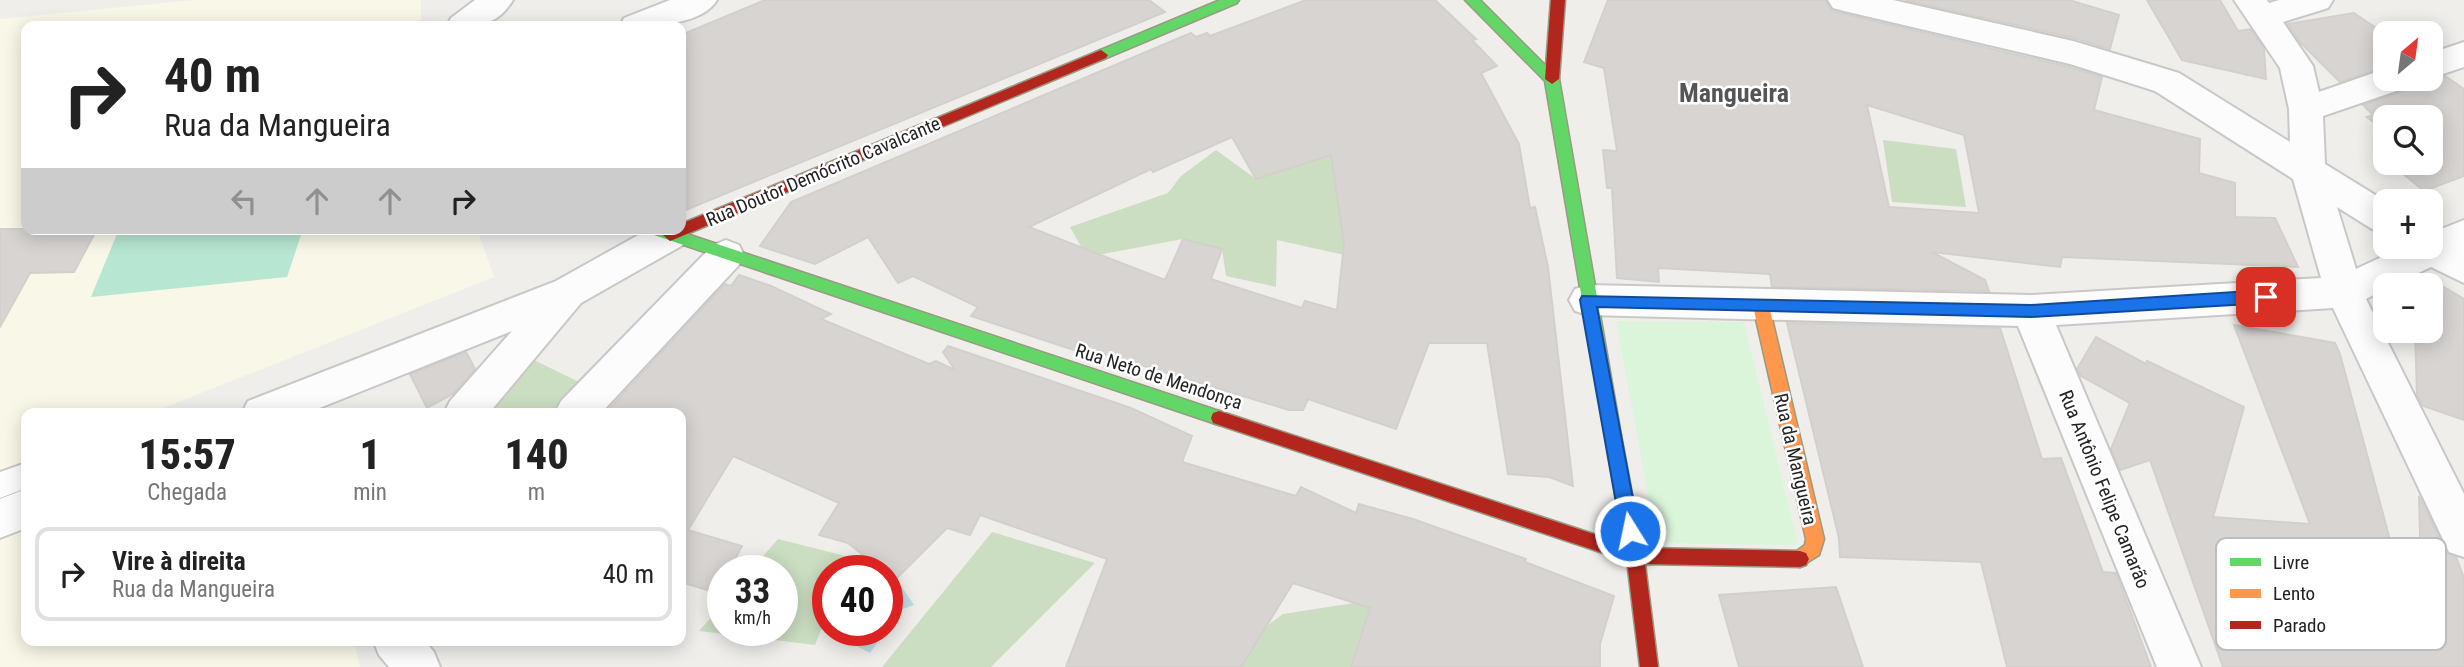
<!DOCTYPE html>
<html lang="pt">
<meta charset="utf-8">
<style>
body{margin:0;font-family:"Roboto Condensed",sans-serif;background:#f2f2f2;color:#222;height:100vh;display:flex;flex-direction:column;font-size:26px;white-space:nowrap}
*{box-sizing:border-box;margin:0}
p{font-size:23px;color:#767676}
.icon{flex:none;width:38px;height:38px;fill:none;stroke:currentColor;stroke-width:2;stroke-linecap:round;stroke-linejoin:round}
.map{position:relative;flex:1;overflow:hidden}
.side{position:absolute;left:21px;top:408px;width:665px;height:238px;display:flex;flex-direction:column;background:#fff;border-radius:14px;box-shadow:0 4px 18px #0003}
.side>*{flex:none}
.hud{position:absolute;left:21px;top:21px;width:665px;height:214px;border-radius:14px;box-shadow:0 4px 18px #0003;background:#fff;color:#222;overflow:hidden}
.needle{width:46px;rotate:29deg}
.fabs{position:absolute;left:2373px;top:21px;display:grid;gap:14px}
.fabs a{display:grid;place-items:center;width:70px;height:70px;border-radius:14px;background:#fff;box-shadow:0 4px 18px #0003;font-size:35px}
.speed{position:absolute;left:707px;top:555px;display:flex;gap:14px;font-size:35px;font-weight:700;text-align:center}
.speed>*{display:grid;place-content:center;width:91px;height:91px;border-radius:50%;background:#fff;box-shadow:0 4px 18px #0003;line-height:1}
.speed small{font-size:18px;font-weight:400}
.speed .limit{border:10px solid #d22;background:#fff;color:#111}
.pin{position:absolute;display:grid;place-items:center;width:60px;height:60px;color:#fff;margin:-30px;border-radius:14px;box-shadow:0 4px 10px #0006}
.me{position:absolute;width:77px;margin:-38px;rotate:350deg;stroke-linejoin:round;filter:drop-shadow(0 0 5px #0008)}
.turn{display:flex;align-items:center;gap:24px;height:147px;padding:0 28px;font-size:32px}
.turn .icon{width:91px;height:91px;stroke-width:2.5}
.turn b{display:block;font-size:49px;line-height:60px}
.lanes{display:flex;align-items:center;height:66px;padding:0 28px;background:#0003;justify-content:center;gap:35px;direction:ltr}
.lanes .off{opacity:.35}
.eta{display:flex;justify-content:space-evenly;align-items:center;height:119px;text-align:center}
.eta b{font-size:42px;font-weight:800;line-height:49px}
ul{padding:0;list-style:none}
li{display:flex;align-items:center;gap:21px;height:94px;margin:0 14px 10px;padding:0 14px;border:4px solid #e0e0e0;border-radius:14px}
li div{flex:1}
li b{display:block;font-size:26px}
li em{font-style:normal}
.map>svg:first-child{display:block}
</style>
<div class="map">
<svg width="2464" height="667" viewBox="0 0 2464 667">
<rect width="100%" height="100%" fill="#f0eeeb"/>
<g fill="#f8f7e8">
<path d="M194,0H421V26H26V229H477L494,277L151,413H26V463L0,473V19Z"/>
<path d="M26,525V640L354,641L360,667H0V536Z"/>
</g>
<g fill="#cbdec1">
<path d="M1883,140L1956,149L1966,207L1892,202Z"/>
<path d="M1315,147L1377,179L1336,191L1339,211L1352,227L1349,256L1277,240L1276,287L1226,276L1222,249L1183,239L1087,257L1070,227L1168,193L1181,176L1216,150L1256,179L1310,162Z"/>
<path d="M534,360L579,382L570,407L564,413H480Z"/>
<path d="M992,532L1095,563L991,667H882Z"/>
<path d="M778,539L849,557L844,570H828V612L815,645L699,631L723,604V630H782V570H751Z"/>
<path d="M1354,603L1374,607L1353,667H1210L1283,614Z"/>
</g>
<path fill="#daf5da" d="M1616,321L1744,322L1798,545L1657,543Z"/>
<path fill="#b7e6d2" d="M119,229H303L287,277L91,297Z"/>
<g fill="#bfdbe3">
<path d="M901,586L914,605L900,610L887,628V591Z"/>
<path d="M849,630H886L870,653L843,639Z"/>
</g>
<g fill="#d7d4d2" stroke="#d3d0cc" stroke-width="2" fill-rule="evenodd">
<path d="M765,0H1149L1165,12L681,212V35Z"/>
<path d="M1306,0H1435L1476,39L1472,40L1497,66L1481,73L1519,144L1530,208L1535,207L1548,267L1573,486L1549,477L1508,474L1487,343H1429L1396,429L1308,399L1303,410H1289L1088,349L1086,354L971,316L978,307L913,276L898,283L868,237L815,264L760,246L791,202L1191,33L1196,37L1207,33L1210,36ZM1232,137L1256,179L1331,155L1344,244L1337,310L1305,301L1302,308L1211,279L1222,249L1183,239L1165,280L1029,227L1151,169L1153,172Z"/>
<path d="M1608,0H1825L1832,11L2069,67L2102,77L2094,110L2200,139L2199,173L2235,183V217L2275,218L2298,267L2062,257L2060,267L1932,252L1985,280L1989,291L1772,287L1770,274L1658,268L1659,282L1617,278L1612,188H1607L1603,150L1617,151L1604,68L1584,62ZM1867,105L1964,135L1979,213L1889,207Z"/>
<path d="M1905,0H2069L2119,15L2110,49L2074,38Z"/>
<path d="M2147,0H2220L2238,31L2251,29L2264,49L2266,79L2182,60Z"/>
<path d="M2354,13L2385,34V67L2340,82L2300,42L2288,24Z"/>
<path d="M2445,76L2464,89V176L2424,191L2390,163H2431V117H2385V131L2367,117L2373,115L2363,105L2406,90L2413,79L2432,80Z"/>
<path d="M0,229H97L74,272L30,273L0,327Z"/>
<path d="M2422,274L2464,299V420L2423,406L2417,395L2415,331H2431V285H2413V279Z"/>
<path d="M739,275L771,286L831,314L821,319L929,364L936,361L955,370L943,352L948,346L1131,408L1192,436L1182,462L1296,496L1301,487L1356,513L1359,504L1413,519L1526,559L1525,562L1614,596L1600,644V667H1351L1370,608L1293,583L1241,667H1066L1107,559L980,515L970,535L947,528L894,581L887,576V570H881L848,543L819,535L839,503L733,456L688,530L742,546L729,570H723V582L717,593L681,582V413H605L725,284L731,286Z"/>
<path d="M1787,323L2000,328L2042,459L2061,458L2103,572L2116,573L2151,667H2007L1981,562L1840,557L1839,538Z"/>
<path d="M2234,325L2335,343L2340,354L2411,618L2422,616L2419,496L2447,553L2456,557L2464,578V667H2223L2150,460L2120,470L2111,449L2130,403L2081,376L2077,369L2096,337L2146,364L2147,361L2244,407L2213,517L2310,524Z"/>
<path d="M466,352L475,369L453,394L427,408L410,374Z"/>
<path d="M1836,587L1863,667H1739L1719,595Z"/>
</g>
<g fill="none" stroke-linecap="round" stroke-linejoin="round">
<defs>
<path id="lane" d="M26,463V488L0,498V472Z"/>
<g id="street">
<path d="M475,0H513C496,28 476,26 447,26L451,18Z"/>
<path d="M670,0H717C702,26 646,27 620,26L624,18Z"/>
<path d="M1828,0H1893L2073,41L2179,73L2290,142L2289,109L2280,68L2234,0H2267L2269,3L2279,0H2333L2328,8L2283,22L2313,66L2319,92L2385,69V79H2410L2405,88L2323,116L2325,164L2385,201V233L2372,229L2337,207L2356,269L2403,247H2431V233L2464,220V283L2431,267L2393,285H2385V289L2366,299L2464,494V557L2449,552L2333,308L2056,325L2201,667H2157L2018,326L1588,315L1575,311L1569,300L1575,289L1588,285L2031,295L2321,278L2293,179L2155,91L2070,64L1844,11L1833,8Z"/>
<path d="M2464,42V67L2431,78V53Z"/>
<path d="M681,224L688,235L683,245L581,303L489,413H444L450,401L512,331L307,413H242L248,401L556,281L649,229H681Z"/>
<path d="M726,240L739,245L744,255L739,265L601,413H555L561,401L713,245Z"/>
<path d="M26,489V528L0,538V499Z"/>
<path d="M373,640H424L434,652L440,667H389L379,655Z"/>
</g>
<g id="fast">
<path d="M1220,0H1239L1237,3L1106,58L1101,60L1094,55L1096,52Z"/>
<path d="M1465,0H1480L1559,79L1621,435L1619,440L1613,442L1607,440L1605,435L1545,81Z"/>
<path d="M646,229H672L1219,411L1225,413L1227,418L1225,423L1219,425L648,233Z"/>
</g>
<path id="slow" d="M1761,300L1766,302L1769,306L1824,539L1819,555L1800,567L1794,565L1791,559L1794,553L1805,545L1806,539L1753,306L1756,302Z"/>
<g id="jam">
<path d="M1551,0H1565L1559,79L1552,84L1545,79Z"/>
<path d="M1101,50L1108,55L1106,58L675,239L670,241L663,235L665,231L681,229V224Z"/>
<path d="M1219,411L1624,544L1605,435L1607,430L1613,428L1619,430L1621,435L1642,548L1800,551L1806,553L1809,559L1806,565L1800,567L1645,564L1658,667H1640L1627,561L1213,423L1211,418L1213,413Z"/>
</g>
</defs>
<use href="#lane" stroke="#c9c8c7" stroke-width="4"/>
<use href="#street" stroke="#c9c8c7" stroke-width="4"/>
<use href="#fast" stroke="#999a82" stroke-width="3"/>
<use href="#slow" stroke="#999a82" stroke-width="3"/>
<use href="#jam" stroke="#999a82" stroke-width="3"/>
<use href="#lane" fill="#fdfcfc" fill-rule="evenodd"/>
<use href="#street" fill="#fdfcfc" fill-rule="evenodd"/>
<use href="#fast" fill="#63d668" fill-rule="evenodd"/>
<use href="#slow" fill="#ff974d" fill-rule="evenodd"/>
<use href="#jam" fill="#b3261e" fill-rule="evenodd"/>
</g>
<path fill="#1a73e8" stroke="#114b97" stroke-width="2" d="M2266,290L2274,297L2266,303L2031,317L1597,307L1639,531L1636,536L1630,539L1624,536L1621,531L1580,300L1582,296L2031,305Z"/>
<g text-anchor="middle" stroke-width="5" stroke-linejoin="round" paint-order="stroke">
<g font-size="19" fill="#222" stroke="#fff">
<text transform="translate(823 171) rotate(-23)" y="7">Rua Doutor Demócrito Cavalcante</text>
<text transform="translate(1159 376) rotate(18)" y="7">Rua Neto de Mendonça</text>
<text transform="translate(1796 459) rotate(77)" y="7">Rua da Mangueira</text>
<text transform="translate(2105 489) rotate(68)" y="7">Rua Antônio Felipe Camarão</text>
</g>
<g font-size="26" font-weight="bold" fill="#555" stroke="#fff">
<text x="1734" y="102">Mangueira</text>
</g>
</g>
<rect x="2216" y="538" width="230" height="112" rx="10" fill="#fff" stroke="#bdbdbd" stroke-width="2"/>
<rect x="2230" y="558" width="31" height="8" fill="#63d668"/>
<rect x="2230" y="589" width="31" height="9" fill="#ff974d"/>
<rect x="2230" y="621" width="31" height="8" fill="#b3261e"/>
<g font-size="19" fill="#222">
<text x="2273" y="569">Livre</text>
<text x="2273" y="600">Lento</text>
<text x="2273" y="632">Parado</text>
</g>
</svg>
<div class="fabs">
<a><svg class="needle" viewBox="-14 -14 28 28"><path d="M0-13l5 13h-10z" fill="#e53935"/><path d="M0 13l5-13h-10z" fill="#767676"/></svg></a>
<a><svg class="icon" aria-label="search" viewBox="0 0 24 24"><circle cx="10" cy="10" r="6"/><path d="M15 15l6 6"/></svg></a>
<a>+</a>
<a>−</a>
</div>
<div class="speed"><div>33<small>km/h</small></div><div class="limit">40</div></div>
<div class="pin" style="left:2266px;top:297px;background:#d93025"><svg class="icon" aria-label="arrive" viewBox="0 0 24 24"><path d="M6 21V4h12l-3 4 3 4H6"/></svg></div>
<svg class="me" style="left:1630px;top:531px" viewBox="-20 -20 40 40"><circle r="17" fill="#1a73e8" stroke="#fff" stroke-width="3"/><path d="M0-11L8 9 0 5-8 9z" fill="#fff"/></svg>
<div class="hud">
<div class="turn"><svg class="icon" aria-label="right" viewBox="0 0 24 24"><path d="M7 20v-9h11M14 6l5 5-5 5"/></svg><div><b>40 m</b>Rua da Mangueira</div></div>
<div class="lanes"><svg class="icon off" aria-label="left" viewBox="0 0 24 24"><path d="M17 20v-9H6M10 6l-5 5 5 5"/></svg><svg class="icon off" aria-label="ahead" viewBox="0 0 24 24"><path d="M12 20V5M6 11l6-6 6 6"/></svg><svg class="icon off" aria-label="ahead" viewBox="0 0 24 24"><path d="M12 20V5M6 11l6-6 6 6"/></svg><svg class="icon" aria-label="right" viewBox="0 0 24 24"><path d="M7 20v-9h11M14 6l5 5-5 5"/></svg></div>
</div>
<section class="side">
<div class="eta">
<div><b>15:57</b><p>Chegada</p></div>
<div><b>1</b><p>min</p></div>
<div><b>140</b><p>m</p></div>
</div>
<ul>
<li><svg class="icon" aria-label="right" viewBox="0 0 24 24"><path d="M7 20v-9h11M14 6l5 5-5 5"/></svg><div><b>Vire à direita</b><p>Rua da Mangueira</p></div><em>40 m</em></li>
</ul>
</section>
</div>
